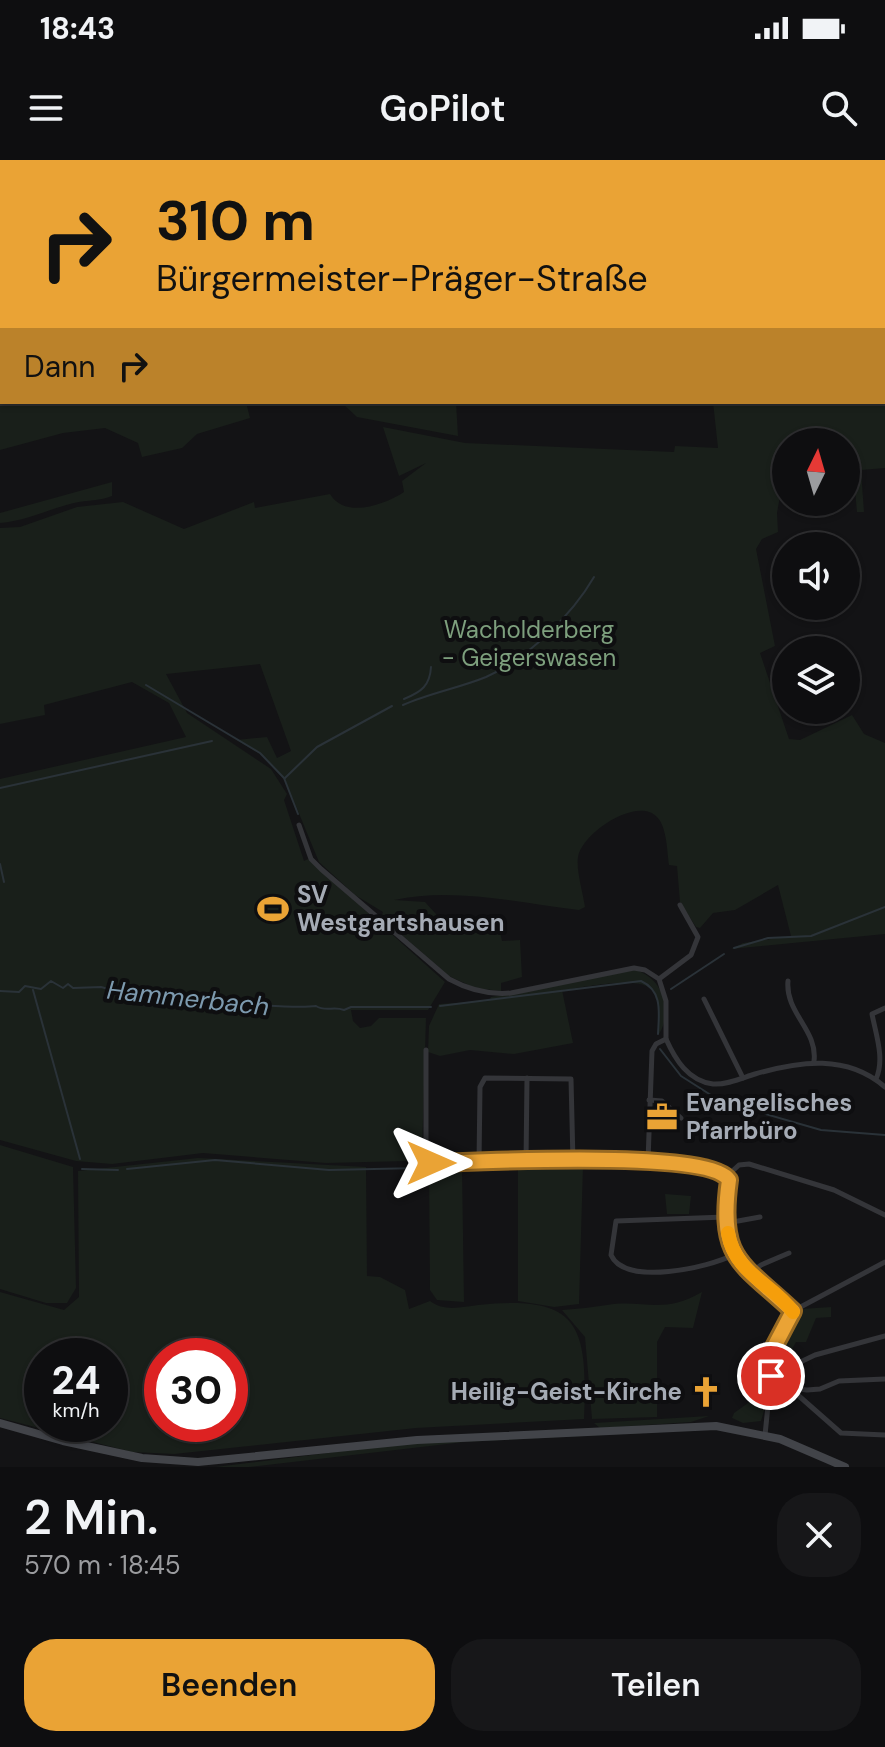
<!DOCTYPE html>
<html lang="de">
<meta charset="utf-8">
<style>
body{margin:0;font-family:"DM Sans",sans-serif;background:#171719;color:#f1f3f6;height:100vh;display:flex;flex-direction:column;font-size:30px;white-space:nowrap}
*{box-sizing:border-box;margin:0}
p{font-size:26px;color:#9b9c9f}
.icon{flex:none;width:44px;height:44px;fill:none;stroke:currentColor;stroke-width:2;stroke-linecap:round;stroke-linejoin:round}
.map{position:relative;height:1307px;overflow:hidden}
.details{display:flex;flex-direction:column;background:#0e0e10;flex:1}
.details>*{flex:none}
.guide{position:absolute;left:0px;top:0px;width:886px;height:244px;box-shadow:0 2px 6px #0004,0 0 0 2px #2e2e30;background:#eaa335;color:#111;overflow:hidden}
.needle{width:52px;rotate:5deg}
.tools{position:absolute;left:772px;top:268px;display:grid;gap:16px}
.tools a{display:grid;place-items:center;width:88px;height:88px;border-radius:50%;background:#0e0e10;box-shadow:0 2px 6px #0004,0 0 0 2px #2e2e30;font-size:40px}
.speed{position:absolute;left:24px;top:1178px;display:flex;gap:16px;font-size:40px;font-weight:700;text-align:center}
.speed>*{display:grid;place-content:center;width:104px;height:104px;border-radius:50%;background:#0e0e10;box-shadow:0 2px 6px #0004,0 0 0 2px #2e2e30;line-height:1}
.speed small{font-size:20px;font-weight:400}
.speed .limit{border:12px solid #d22;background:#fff;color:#111}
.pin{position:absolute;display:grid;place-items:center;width:68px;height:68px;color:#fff;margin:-34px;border:4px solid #fff;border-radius:50%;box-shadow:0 2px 8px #0007}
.me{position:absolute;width:88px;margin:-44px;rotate:90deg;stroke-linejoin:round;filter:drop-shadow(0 0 6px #0008)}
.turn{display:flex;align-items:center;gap:28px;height:168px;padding:0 24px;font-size:36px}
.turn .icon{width:104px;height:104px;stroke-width:2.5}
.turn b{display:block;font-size:56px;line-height:68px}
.then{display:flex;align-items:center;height:76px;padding:0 24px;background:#0003;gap:16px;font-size:30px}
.round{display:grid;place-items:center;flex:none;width:84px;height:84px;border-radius:32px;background:#171719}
.headline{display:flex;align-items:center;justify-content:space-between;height:136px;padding:0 24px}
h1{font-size:48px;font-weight:600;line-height:60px}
.action{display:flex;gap:16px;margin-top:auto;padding:16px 24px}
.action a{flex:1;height:92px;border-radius:32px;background:#eaa335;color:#111;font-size:32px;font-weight:600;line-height:92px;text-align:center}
.action a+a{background:#171719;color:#f1f3f6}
.status{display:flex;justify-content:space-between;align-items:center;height:56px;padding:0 40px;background:#0e0e10;direction:ltr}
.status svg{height:22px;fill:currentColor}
header{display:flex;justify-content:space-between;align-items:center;height:104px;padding:0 24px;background:#0e0e10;font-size:36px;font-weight:600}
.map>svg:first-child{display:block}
</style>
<div class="status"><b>18:43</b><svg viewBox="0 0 49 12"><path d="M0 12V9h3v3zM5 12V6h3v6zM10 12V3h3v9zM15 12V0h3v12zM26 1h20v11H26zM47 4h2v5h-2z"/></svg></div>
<header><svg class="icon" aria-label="menu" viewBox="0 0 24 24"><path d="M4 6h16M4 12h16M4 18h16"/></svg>GoPilot<svg class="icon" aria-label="search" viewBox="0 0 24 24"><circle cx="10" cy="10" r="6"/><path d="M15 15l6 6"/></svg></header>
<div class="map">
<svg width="885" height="1307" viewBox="0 0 885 1307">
<rect width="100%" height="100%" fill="#131315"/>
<g fill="#191f1a" fill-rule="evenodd">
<path d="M0,0H331L2,2V125Z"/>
<path d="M440,0H885V85L884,2Z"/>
<path d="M885,91V308L861,310L864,352H857L855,330L846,329V282H786V325H782L777,353L778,372L762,379L756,389L775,486L760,493L789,579L800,580L852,555L864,574L885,583V774L731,789L743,783L791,776L778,725L735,750L713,753L700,768L696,767L680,742L677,706L669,705C667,691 667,667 657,657C637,636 582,673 578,697C576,711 583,732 585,747L579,750C518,743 455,727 394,740L425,742L446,765L499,767L502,781L520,780L522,817L501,823V831L475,828L449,816L381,757L383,752L355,735L319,702L286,622L263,596L237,580L267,577L277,598L291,591L260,504L166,514L187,553L271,609L287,634L284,640L304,701L308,699L445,822L428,850H351L353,861L360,868L371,866L379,858H426L422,992L417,1000L408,1001L326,1003L203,993L112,1004L76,1001L0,980V619L186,577L169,543L132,522L44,545L45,555L0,564V368L20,367L77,347L123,342L184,369L254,342L255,348L330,334C345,359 384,345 404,332L402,321L426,303L399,316L383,267L465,283L674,292L675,286L718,288L713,242H884Z"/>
<path d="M0,133L2,242H246L250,258L197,274L182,288L142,297L138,283L105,268L63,273L0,290Z"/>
<path d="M341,242H456L458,276L357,257Z"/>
<path d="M112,322V336C101,341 87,340 74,343C49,349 26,361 0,363V353Z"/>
<path d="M635,810C662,817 674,850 659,874C659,861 661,842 653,831C641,814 582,828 562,830L573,883L514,894L470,890L440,896L428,892L429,866L439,844L489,841L491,837Z"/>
<path d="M0,985L73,1007L76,1128L67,1143H46L0,1129Z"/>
<path d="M198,998L366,1007L367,1116L380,1117L405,1130L409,1149L430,1141C444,1152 462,1147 478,1145C581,1134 588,1167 584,1259L416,1268L174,1294L132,1292L0,1258V1132L64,1150L79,1137L78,1011ZM42,1196H110V1264H42ZM162,1196H230V1264H162Z"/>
<path d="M518,1006H583L579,1144L554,1147L518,1141Z"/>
<path d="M462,1007L464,1142L437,1140L430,1130L429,1011Z"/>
<path d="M665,1034L691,1036L689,1054H667Z"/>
<path d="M702,1132L693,1168L665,1167L657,1182V1257L592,1259L585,1177L562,1150C578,1149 593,1147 607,1145C643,1139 663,1155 702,1132Z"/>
<path d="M831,1147V1157L816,1158L806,1182H796L791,1191L796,1195L774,1207C778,1183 784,1166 801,1149Z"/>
<path d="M762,1233L768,1237L761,1261L743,1263L732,1258L734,1253Z"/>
<path d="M709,1256L691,1262L600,1268L594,1263Z"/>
<path d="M704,1270L464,1282L249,1307H215L415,1282Z"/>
</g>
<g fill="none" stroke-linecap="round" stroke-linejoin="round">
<g stroke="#2a3238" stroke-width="2">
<path d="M146,525L260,593L284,618L298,654"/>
<path d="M404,539C421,532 430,526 431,507"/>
<path d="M403,545C430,533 459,528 486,517C527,499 572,455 594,417"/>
<path d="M285,618L317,587L392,546"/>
<path d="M0,628L212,581"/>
<path d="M0,704L4,722"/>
<path d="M734,788L768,778L811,776L885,747"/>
<path d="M671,829L724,794"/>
<path d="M33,830L80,999"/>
<path d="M0,831L19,832L25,826L41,829L51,821L63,828L68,824L73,828L101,827L127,834L137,828L145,834L153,832L160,837L174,834L178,839L203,838L213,843L219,839C228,845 301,848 316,846C325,852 334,846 344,850L351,847H431"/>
<path d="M440,846L641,821C663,831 659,853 658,874"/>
<path d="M660,889L681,916L725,944"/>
<path d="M734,945L821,970L885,975"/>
<path d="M82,1009L118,1010"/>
<path d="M127,1009L215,1000L329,1010L420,1008"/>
</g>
<g stroke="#343539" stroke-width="5">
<path d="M299,665L311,699L321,709L449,819C469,830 488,835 511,833L634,808L645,810L659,819L666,841V879L656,884L652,891L648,1001"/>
<path d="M659,819L691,795L698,777L680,745"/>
<path d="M788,821C785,853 818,870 814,901"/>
<path d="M704,839L743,918"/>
<path d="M666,879C675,899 688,921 713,924C727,925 742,918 755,914C800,901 847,894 885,927"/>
<path d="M426,890V1003L668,1000L702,1006L727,1016L739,1005L749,1004L834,1030L885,1055"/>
<path d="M876,919C885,899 876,875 872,854L885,848"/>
<path d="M649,940L662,941L681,958"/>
<path d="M479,1002L480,927L485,918L571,919L573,1002"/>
<path d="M526,1002L527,918"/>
<path d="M727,1016C730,1028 724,1041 725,1053C729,1108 757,1117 793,1151"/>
<path d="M725,1057L616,1061L611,1095C625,1127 710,1107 733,1095"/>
<path d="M727,1063L760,1057"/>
<path d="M749,1114L761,1105L789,1093"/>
<path d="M771,1216L815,1195L885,1176"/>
<path d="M771,1217L790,1228L807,1230L820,1229L839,1221L885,1219"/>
<path d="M791,1229L841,1273L885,1275"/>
<path d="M765,1275L774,1187L793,1151L885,1102"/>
</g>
<path stroke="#424449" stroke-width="8" d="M0,1263L63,1281L142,1298L198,1302L417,1280L716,1266L780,1279L845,1307"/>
</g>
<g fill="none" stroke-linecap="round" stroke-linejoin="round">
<defs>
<path id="route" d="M431,1003C477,1002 709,989 729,1020C718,1100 741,1102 793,1151L774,1187L771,1216"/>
</defs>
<use href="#route" stroke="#986a22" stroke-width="20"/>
<use href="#route" stroke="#eaa335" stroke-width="14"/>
<path stroke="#f59e0b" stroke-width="14" d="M728,1073C735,1114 772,1123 793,1152"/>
</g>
<defs>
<symbol id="stadium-bare" viewBox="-9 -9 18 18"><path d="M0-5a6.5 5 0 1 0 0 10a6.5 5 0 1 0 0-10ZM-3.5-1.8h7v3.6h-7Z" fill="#eaa335" stroke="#0e0e10" stroke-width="2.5" paint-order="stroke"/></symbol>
<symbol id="office-bare" viewBox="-9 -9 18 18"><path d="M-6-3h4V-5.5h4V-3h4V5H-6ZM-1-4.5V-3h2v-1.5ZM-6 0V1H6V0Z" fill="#eaa335" stroke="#0e0e10" stroke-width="2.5" paint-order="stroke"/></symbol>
<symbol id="church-bare" viewBox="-9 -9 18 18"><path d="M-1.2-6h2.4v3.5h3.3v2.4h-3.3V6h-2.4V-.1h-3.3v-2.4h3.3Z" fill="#eaa335" stroke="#0e0e10" stroke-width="2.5" paint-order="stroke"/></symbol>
</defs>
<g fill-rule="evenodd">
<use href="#stadium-bare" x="251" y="727" width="44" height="44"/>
<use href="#office-bare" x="640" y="935" width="44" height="44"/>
<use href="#church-bare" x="684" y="1210" width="44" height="44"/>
</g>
<g text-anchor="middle" stroke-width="8" stroke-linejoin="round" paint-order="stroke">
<g font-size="24" fill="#7d9f7d" stroke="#0e0e10">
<text x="529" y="478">Wacholderberg<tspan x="529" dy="28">- Geigerswasen</tspan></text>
</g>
<g font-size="24" font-weight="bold" fill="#a5abb5" stroke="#0e0e10" text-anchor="start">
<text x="297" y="743">SV<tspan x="297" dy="28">Westgartshausen</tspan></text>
<text x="686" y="951">Evangelisches<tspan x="686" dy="28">Pfarrbüro</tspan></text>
<text x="682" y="1240" text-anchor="end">Heilig-Geist-Kirche</text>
</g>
<g font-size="26" font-style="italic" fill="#7d9aaf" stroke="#0e0e10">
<text transform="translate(188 838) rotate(6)" y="9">Hammerbach</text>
</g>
</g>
</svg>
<div class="tools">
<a><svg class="needle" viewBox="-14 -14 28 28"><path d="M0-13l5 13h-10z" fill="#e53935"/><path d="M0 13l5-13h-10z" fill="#9b9c9f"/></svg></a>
<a><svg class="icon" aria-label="sound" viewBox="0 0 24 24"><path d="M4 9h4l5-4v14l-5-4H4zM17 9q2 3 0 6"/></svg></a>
<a><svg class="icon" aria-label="layers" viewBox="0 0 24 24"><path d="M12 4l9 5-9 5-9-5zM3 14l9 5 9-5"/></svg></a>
</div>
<div class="speed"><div>24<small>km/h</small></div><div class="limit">30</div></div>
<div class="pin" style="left:771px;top:1216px;background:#d93025"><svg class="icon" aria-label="arrive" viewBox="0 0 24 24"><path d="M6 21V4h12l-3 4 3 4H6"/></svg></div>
<svg class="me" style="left:431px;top:1003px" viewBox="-20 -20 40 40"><path d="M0-17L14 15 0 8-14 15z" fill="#eaa335" stroke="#fff" stroke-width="4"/></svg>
<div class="guide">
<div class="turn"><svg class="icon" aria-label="right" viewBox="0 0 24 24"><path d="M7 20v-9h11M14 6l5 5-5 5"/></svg><div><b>310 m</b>Bürgermeister-Präger-Straße</div></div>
<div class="then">Dann<svg class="icon" aria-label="right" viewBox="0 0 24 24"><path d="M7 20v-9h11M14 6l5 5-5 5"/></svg></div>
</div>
</div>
<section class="details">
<div class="headline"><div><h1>2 Min.</h1><p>570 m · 18:45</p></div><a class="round"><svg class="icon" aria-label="close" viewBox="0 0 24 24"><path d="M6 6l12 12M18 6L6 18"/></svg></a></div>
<div class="action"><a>Beenden</a><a>Teilen</a></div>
</section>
